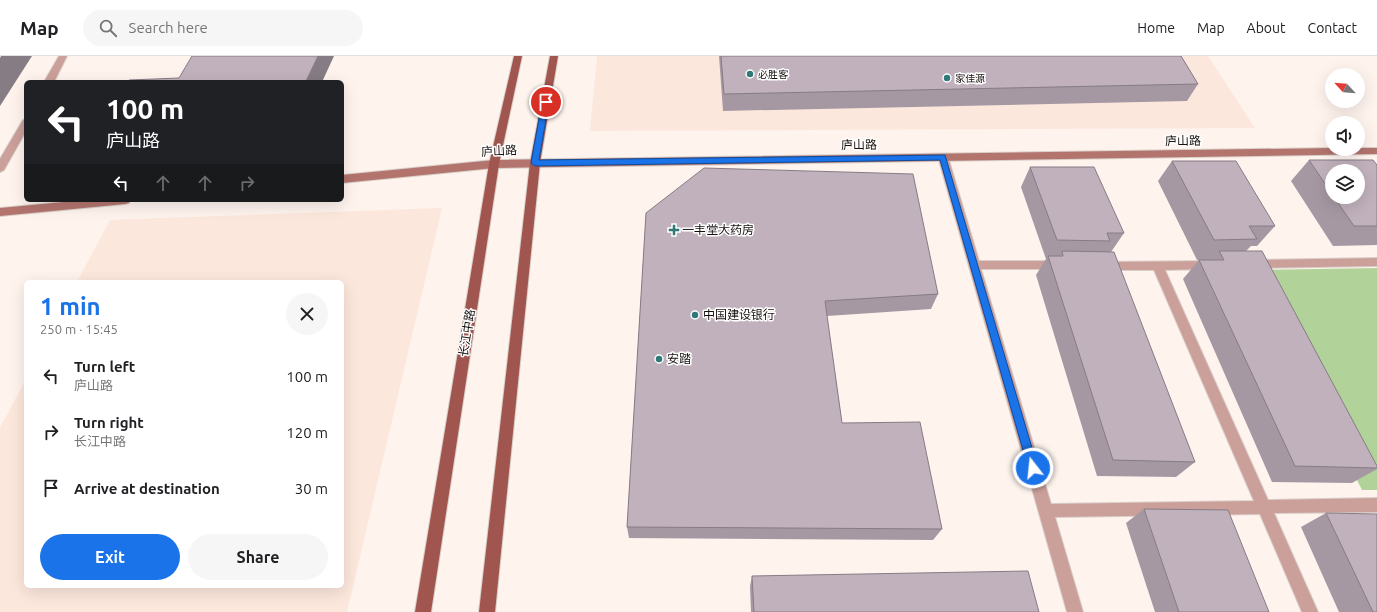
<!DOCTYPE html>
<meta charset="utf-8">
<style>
body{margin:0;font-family:Ubuntu,"Noto Sans SC",sans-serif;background:#f6f6f6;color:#202124;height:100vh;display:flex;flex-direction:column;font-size:15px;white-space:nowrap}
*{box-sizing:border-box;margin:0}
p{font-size:13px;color:#757577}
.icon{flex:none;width:22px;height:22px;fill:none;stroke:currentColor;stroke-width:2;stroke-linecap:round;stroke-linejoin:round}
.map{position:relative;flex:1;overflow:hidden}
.panel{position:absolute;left:24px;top:224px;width:320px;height:308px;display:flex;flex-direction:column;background:#fff;border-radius:6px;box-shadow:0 4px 16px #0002}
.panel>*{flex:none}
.banner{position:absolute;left:24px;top:24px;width:320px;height:122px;border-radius:6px;box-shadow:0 4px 16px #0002;background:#202124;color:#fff;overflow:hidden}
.needle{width:26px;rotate:296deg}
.tools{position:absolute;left:1325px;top:12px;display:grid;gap:8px}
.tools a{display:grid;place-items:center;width:40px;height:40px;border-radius:50%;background:#fff;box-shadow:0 4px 16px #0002;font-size:20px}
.pin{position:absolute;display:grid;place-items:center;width:34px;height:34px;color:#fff;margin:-17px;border:2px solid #fff;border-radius:50%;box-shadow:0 1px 4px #0007}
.me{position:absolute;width:44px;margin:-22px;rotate:344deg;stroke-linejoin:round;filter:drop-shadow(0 0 3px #0008)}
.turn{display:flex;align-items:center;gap:14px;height:84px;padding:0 16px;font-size:18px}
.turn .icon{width:52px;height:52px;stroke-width:2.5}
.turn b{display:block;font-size:28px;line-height:34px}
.lanes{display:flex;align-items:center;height:38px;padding:0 16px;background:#0003;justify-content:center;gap:20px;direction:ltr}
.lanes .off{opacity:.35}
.round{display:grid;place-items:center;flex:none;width:42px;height:42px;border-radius:21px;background:#f6f6f6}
.head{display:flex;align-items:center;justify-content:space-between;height:68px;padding:0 16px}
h1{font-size:24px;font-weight:700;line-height:30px;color:#1a73e8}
.primary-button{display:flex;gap:8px;margin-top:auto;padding:8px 16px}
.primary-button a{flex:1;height:46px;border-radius:24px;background:#1a73e8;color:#fff;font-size:16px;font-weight:700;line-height:46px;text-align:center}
.primary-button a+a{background:#f6f6f6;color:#202124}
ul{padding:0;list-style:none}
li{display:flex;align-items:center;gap:12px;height:56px;padding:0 16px}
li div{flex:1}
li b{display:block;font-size:15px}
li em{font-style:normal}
header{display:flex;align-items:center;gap:24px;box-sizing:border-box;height:56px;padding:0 20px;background:#fff;border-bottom:1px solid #e0e0e0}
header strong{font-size:19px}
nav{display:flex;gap:22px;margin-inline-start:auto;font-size:14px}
.search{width:280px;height:36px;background:#f6f6f6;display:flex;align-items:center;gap:10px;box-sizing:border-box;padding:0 14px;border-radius:22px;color:#757577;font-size:15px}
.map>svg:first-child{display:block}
</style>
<header>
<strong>Map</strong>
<div class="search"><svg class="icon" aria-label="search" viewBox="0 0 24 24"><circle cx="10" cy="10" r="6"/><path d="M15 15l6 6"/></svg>Search here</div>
<nav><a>Home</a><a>Map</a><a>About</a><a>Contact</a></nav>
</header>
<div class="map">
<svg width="1377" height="556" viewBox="0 0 1377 556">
<rect width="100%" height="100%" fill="#fef3ed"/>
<g fill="#fce7dc">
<path d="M597,0H1208L1255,72L590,75Z"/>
<path d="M442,152L347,556H0V372L26,323V530H342V226H77L110,164Z"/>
</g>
<path fill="#b1d399" d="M1377,212V434H1362L1251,214Z"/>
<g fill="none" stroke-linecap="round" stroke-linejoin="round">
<defs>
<g id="street">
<path d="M59,0H67L54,26H44Z"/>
<path d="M26,63V75L4,114L0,116V103L23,64Z"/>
<path d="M943,98L948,101L979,205H1059L1063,206L1065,209L1063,212L1059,213H981L1051,448L1254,445L1154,214H1103L1099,213L1097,210L1099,207L1103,206L1211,205L1215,206L1217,209L1215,212L1211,213L1165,214L1268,444L1377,442V456L1274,457L1318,556H1302L1260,458L1055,461L1083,556H1067L938,101Z"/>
<path d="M1377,202V210L1253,212L1249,211L1247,208L1249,205L1253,204Z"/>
</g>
<g id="secondary">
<path d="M1332,92H1377V98L494,112L342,127V119L494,104Z"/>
<path d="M85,144H130L129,147L125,148L0,160V152Z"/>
</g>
<g id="primary">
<path d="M514,0H522L499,108L431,556H415L489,108Z"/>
<path d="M550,0H558L540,107L495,556H479L530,107Z"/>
</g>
</defs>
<use href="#street" stroke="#d9cfc9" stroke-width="2"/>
<use href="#secondary" stroke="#d9cfc9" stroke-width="2"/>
<use href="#primary" stroke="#d9cfc9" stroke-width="2"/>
<use href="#street" fill="#cb9f9a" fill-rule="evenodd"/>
<use href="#secondary" fill="#b3746e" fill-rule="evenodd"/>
<use href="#primary" fill="#a1554f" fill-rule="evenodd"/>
</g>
<g fill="#a598a3" fill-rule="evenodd">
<path d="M719,0H1181L1198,28L1187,45L723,55Z"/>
<path d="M1309,104L1377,109V189L1333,190L1291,125ZM1332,115L1358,141H1332Z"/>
<path d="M1172,105L1275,170L1257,190H1251L1246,195L1377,410V413L1352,427L1272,426L1183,223L1199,204H1212H1197L1158,125Z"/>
<path d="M1030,111L1124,177L1111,196L1195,406L1176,421L1097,420L1036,219L1046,203L1021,131Z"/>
<path d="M646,157L938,238L931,253L827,260L842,367L942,473L933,484L629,482L627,471Z"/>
<path d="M1144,453L1269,556H1155L1126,467Z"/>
<path d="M1326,457L1377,556H1339L1301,471Z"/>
<path d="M752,520L1039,556H751L750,530Z"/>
</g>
<g fill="#867c84">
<path d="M1,0H32L0,50V2Z"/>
<path d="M318,0H334L322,26H307L306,25Z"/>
</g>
<g fill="#c0b1bd" stroke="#867c84">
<path d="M192,0H318L306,25L297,26H128L129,24L179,22Z"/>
<path d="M721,0H1181L1198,28L724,38Z"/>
<path d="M1309,104H1373L1377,109V170H1354L1334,141H1358V115H1332V138Z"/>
<path d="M1172,105H1236L1275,170H1249L1257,183L1214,184Z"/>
<path d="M1030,111H1094L1124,177H1107L1110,185L1057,184Z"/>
<path d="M704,112L913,118L938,238L825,245L842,367L920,366L942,473L627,471L646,157Z"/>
<path d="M1062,195L1114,196L1195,406L1113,404L1048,200H1063Z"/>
<path d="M1219,195H1262L1377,410V412L1295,410L1199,204H1224Z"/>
<path d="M1144,453L1228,454L1269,556H1179Z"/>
<path d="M1326,457L1377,458V556H1373Z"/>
<path d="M1028,515L1039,556H754L752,520Z"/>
</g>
<path fill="#1a73e8" stroke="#114b97" d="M546,43L549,46L539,104L945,99L1038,412L1037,415L1033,416L1029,415L1028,412L940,104L535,110L531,107L542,46Z"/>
<g fill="#307978" stroke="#fff" stroke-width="1.5">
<circle cx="750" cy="18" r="4"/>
<circle cx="947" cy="22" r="4"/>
<path d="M672 168h4v4h4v4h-4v4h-4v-4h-4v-4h4z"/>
<circle cx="695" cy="259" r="4"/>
<circle cx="659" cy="303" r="4"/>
</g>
<g text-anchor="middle" stroke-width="3" stroke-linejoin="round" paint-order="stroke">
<g font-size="10" fill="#16100d" stroke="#fff" text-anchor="start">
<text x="758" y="22">必胜客</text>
<text x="955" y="26">家佳源</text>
</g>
<g font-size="12" fill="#16100d" stroke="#fff">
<text transform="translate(1183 85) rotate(-1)" y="4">庐山路</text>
<text transform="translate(859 89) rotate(-1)" y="4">庐山路</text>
<text transform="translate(499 95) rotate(-3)" y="4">庐山路</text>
<text transform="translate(467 277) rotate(-81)" y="4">长江中路</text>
</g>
<g font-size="12" fill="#16100d" stroke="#fff" text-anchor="start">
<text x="682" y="178">一丰堂大药房</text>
<text x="703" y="263">中国建设银行</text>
<text x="667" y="307">安踏</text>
</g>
</g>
</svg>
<div class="tools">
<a><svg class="needle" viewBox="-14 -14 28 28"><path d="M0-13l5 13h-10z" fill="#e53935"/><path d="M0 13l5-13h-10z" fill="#757577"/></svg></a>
<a><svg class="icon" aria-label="sound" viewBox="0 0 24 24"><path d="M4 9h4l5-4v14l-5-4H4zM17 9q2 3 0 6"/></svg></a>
<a><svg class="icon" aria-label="layers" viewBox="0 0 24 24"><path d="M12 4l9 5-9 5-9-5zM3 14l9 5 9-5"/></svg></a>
</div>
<div class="pin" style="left:546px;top:46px;background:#d93025"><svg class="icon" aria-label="arrive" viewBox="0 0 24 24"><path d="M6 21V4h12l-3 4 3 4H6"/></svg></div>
<svg class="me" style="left:1033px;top:412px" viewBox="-20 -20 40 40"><circle r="17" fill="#1a73e8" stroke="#fff" stroke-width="3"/><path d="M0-11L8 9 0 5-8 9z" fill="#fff"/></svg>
<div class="banner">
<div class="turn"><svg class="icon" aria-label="left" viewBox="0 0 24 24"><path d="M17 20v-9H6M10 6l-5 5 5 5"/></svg><div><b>100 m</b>庐山路</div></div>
<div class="lanes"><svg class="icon" aria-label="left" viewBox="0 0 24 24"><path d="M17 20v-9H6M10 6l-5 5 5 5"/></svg><svg class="icon off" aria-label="ahead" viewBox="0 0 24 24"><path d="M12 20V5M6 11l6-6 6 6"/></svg><svg class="icon off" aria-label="ahead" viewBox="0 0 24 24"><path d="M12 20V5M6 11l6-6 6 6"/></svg><svg class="icon off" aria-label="right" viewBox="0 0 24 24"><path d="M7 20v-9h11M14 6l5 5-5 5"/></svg></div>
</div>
<section class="panel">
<div class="head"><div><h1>1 min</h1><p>250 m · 15:45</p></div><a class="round"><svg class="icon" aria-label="close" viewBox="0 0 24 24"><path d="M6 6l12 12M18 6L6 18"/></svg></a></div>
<ul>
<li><svg class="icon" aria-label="left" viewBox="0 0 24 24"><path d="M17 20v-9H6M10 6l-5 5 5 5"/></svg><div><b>Turn left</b><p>庐山路</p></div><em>100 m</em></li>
<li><svg class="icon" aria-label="right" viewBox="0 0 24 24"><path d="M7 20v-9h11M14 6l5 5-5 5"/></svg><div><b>Turn right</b><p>长江中路</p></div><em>120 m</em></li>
<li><svg class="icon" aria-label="arrive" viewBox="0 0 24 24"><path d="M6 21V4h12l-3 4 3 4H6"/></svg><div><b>Arrive at destination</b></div><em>30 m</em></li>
</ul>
<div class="primary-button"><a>Exit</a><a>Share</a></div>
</section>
</div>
